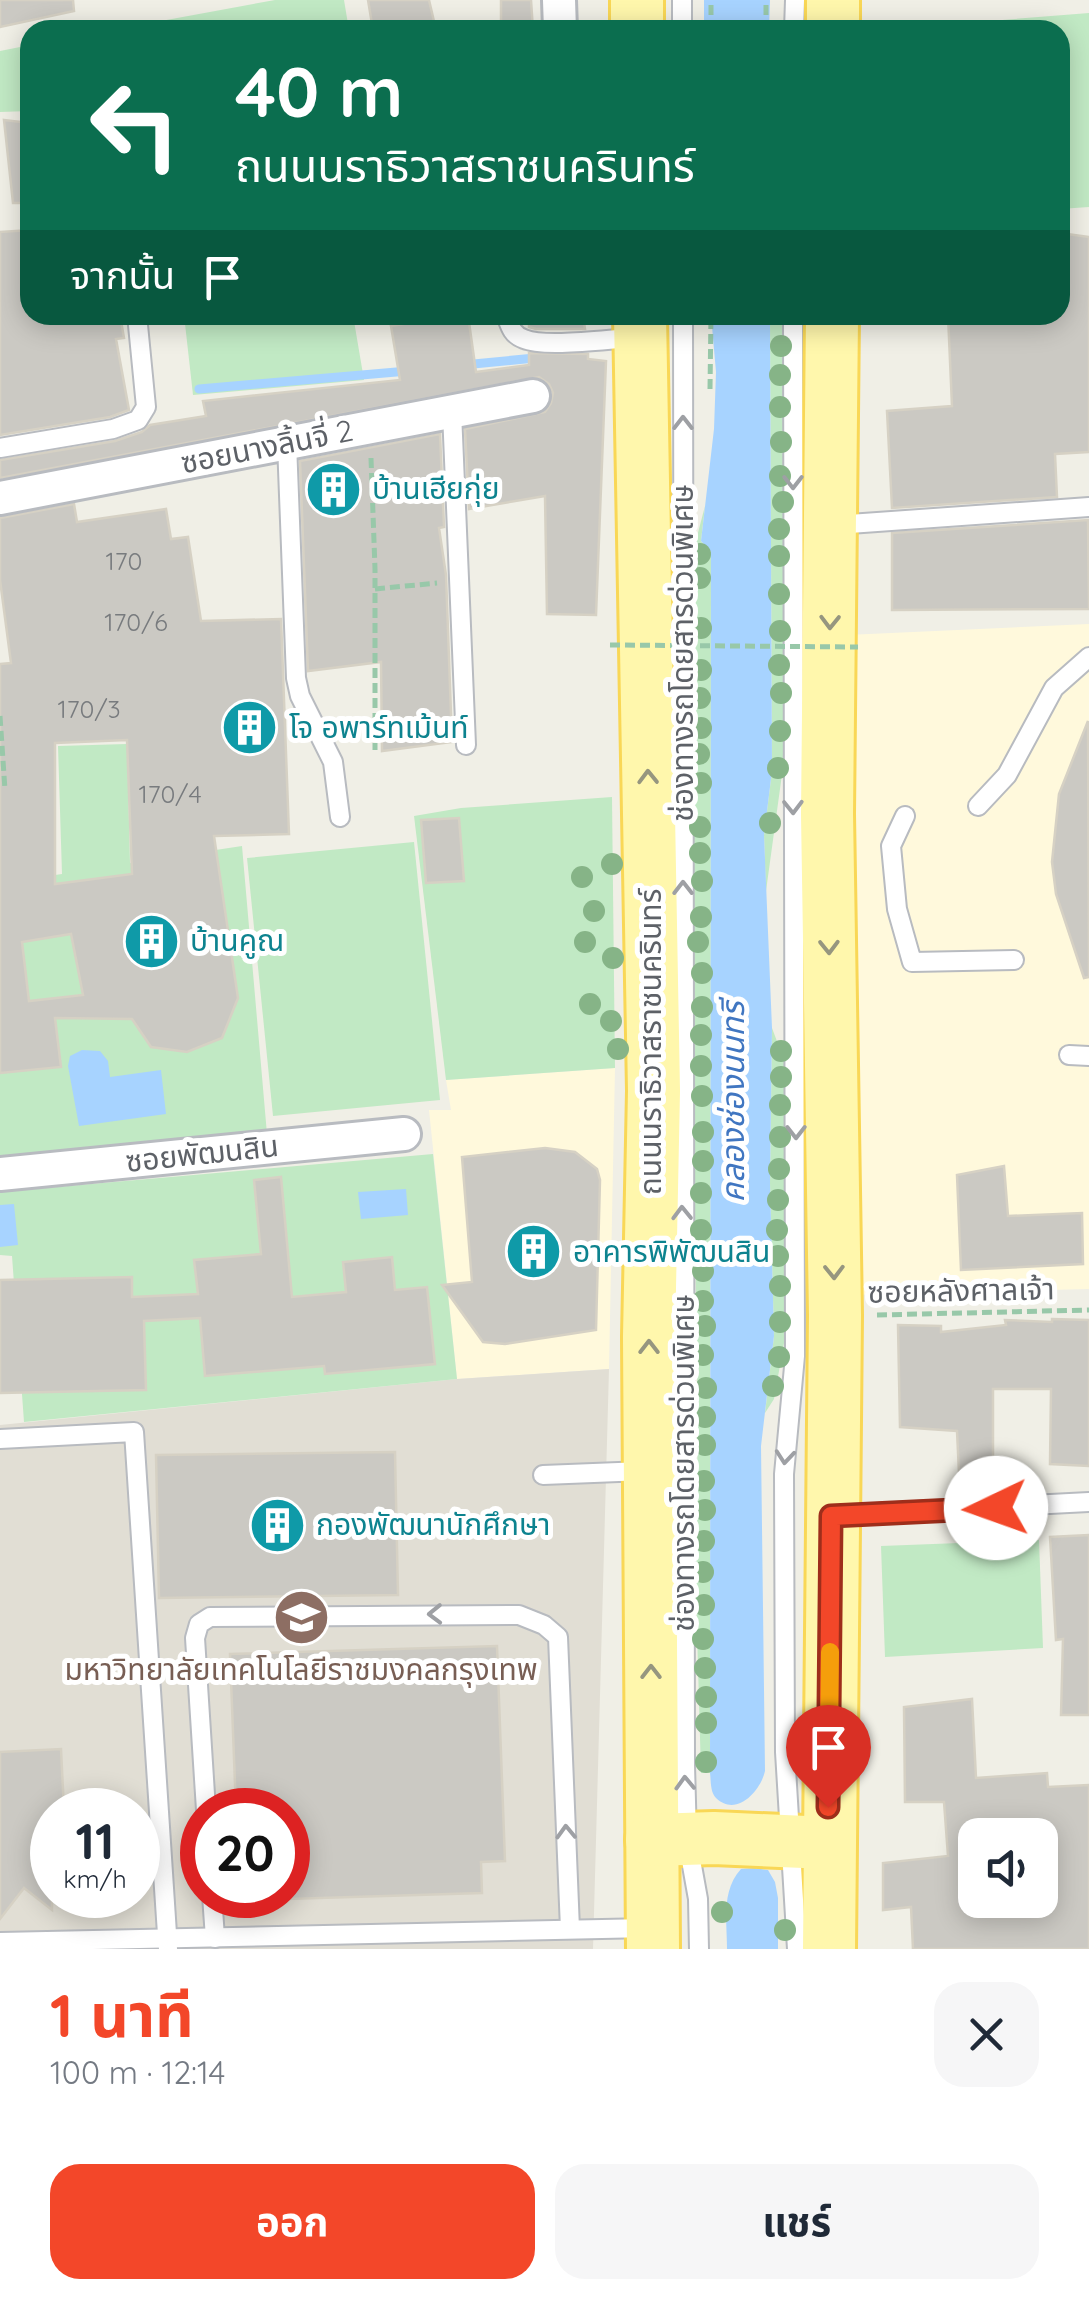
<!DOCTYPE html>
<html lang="th">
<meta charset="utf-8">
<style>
body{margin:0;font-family:Quicksand,"Noto Sans Thai",sans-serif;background:#f6f6f7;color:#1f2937;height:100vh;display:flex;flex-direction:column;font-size:38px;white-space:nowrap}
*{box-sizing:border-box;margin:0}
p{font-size:32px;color:#747a83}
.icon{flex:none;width:55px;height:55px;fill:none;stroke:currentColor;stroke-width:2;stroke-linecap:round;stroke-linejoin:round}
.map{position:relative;height:1949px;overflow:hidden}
.side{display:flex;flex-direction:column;background:#fff;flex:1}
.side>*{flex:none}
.guide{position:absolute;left:20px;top:20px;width:1050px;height:305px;border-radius:30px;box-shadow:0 5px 25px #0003;background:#0b6e4f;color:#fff;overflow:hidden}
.buttons{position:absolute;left:958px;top:1818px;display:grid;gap:20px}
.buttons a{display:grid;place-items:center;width:100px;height:100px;border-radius:20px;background:#fff;box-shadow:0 5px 25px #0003;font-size:50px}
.speed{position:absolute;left:30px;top:1788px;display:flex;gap:20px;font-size:50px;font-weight:700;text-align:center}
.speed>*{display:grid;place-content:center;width:130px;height:130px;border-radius:50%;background:#fff;box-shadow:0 5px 25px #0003;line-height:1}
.speed small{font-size:25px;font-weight:400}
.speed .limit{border:15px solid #d22;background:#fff;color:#111}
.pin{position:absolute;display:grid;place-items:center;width:85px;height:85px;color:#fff;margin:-102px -42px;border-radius:50% 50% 50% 0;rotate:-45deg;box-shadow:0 0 10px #0007}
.pin .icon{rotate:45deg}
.me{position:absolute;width:110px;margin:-55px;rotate:267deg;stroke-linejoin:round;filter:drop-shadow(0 0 8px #0008)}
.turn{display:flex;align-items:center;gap:35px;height:210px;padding:0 50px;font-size:45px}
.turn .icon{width:130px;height:130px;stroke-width:2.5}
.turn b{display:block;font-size:70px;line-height:85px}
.then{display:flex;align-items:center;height:95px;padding:0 50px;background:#0003;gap:20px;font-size:38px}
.round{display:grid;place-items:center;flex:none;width:105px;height:105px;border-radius:30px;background:#f6f6f7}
.overview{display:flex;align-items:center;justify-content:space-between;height:170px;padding:0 50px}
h1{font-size:60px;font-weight:700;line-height:75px;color:#f34729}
.button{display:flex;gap:20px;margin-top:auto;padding:20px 50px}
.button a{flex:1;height:115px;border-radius:30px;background:#f34729;color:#fff;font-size:40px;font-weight:700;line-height:115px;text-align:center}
.button a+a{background:#f6f6f7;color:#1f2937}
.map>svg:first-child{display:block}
</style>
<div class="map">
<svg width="1089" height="1949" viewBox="0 0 1089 1949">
<rect width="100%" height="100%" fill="#f0efe6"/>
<g fill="#fff9dc">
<path d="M1089,624V1289L847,1295V635Z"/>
<path d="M615,1068L609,1369L457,1379L429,1110H451L446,1080Z"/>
</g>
<path fill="#e1ded4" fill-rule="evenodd" d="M609,1369L593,1949H0V1425L457,1379ZM52,1810H138V1895H52ZM202,1810H288V1895H202Z"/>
<g fill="#c1e9c4">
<path d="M275,0H344L349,30H112Z"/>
<path d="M1089,13V207L1060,209V30H877Z"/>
<path d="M30,45V111L0,112V51Z"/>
<path d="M184,315H353L364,380L193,395Z"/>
<path d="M770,315H788L783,767L766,891L764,835L772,771Z"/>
<path d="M705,506L701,541L711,552L710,1773H701L695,1561L698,1433L691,974L689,567Z"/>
<path d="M127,744L130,863L242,846L267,1134L0,1158V883L62,874L58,746Z"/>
<path d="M612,797L615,1068L446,1080L414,816L461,808Z"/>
<path d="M414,842L440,1100L273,1116L247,858Z"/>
<path d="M772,1028L784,1060V1343L774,1399L765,1413L774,1336L770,1183Z"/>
<path d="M433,1154L457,1379L24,1422L12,1256L0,1255V1192Z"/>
<path d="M1039,1540L1043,1648L885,1657L881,1546Z"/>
</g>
<g fill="#a7d3ff">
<path d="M704,0H770L769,30H704Z"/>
<path d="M711,315H770L772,771L764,835L772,1028L770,1183L774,1336L761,1446L765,1771C761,1790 737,1818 716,1798C710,1792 711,1780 710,1773L711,552L701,541L714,429L716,372Z"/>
<path d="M82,1050L100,1051L108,1061L110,1077L161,1070L166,1114L79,1126L68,1066L70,1056Z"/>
<path d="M406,1189L408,1215L361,1219L358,1192Z"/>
<path d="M14,1204L18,1245L0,1247V1205Z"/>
<path d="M754,1868L768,1870L775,1882L778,1898V1949H727C727,1921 721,1891 741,1869Z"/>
</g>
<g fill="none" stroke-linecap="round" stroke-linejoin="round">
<g stroke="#a7d3ff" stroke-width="9">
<path d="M463,365L535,358"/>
<path d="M199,389L408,371"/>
</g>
</g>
<g fill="#cbc9c3" stroke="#d6d1c4" stroke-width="2.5" fill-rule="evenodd">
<path d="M0,0H73L74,11L0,27Z"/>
<path d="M368,0H429L436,30H373Z"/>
<path d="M501,0H531L533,30H501Z"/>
<path d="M4,120L30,123V203H13Z"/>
<path d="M30,230V315H120L124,338L116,339L129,410L110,417L0,435V232Z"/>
<path d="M1060,233L1089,237V452L1055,454L1057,497L892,508L887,411L952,406L948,315H1060Z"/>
<path d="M433,315H468L476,372L529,365V353L588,354V359L606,361L596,615L547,614L545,496L469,509L465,429L545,412L551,403L553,393L549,384L539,377L0,478V460L115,441L142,432L150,425L206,416L203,401L400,380L391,326L434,319Z"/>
<path d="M529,315H583L585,329H536L529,327Z"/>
<path d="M440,434L444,527L439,528L446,575L452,742L382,751L381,662L308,671L300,461Z"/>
<path d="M74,504L77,522L166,509L171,539L188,537L201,621L281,619L289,834L214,836L238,998L222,1038L187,1052L151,1047L132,1019L55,1018L61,1067L0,1073V664L11,663L0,580V518ZM127,740L132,874L55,884V743ZM71,934L83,995L29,1001L22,942Z"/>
<path d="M1088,520L1089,609L892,610V533Z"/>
<path d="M1088,721L1089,977L1084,978L1056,894L1052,862L1059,794Z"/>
<path d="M459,818L464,881L426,883L421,820Z"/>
<path d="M545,1148L575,1152L597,1169L600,1180L596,1330L505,1344L483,1342L442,1285L472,1282L462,1157Z"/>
<path d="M1004,1166L1008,1216L1082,1213L1083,1264L961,1270L957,1175Z"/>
<path d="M281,1177L292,1297L346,1292L343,1262L392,1257L395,1290L427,1287L435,1364L325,1374L324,1366L205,1376L200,1318L144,1321L146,1390L0,1393V1280L132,1277V1297L198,1294L194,1260L261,1254L254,1180Z"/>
<path d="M1052,1319L1089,1320V1466L1050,1464L1051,1389H993V1473H959L957,1431L900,1427L898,1325L941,1326V1332L1006,1325L1005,1320L1052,1322Z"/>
<path d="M395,1452L398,1595L159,1598L156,1455Z"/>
<path d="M1089,1535V1715H1061L1063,1639L1056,1640L1050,1537Z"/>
<path d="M497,1646L505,1861L481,1862L482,1893L288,1899V1810H236L230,1654Z"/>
<path d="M972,1699L976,1778L1047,1773L1048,1787L1089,1785V1949H913L911,1907L883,1910V1863L948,1856L944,1802H905L904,1707ZM975,1835H1040V1900L987,1907V1903L975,1904Z"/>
<path d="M61,1749L64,1810H52V1910L24,1888L0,1919V1752Z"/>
</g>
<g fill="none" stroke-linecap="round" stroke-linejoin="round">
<defs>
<g id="lane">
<path d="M682,0V30"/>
<path d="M794,30L795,0"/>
<path d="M506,315C510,326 512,335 524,339C545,348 609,339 634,338"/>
<path d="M683,315L685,1765L687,1838L698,1899L699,1949"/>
<path d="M793,315L795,1356L784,1474L785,1752L797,1949"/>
<path d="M452,412L466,745"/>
<path d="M287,443L296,678L300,696L333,762L340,817"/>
<path d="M0,448L113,429L138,420L146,407L137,315"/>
<path d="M835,525L1089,507"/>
<path d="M978,806L1007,775L1054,688L1089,657"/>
<path d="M905,816L891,846L897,909L912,962L1014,960"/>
<path d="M1069,1055L1089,1056"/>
<path d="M0,1439L134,1432L168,1949"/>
<path d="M543,1475L644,1471"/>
<path d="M837,1515L1089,1502"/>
<path d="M206,1810L195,1638L199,1624L210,1617L519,1615L544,1625L558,1637L570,1929"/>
<path d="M212,1895L215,1938"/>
<path d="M0,1942L649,1928"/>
</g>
<g id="street">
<path d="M559,0L560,30"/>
<path d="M0,498L533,396"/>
<path d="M0,1174L404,1134"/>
</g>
<g id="primary">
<path d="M637,0V30"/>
<path d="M833,30V0"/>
<path d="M640,315L654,1091L649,1337L653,1949"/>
<path d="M652,1840L714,1838L828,1843"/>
<path d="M829,1949L835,1315L827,814L832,315"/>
</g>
</defs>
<use href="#lane" stroke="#b8bbc0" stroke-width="22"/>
<use href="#street" stroke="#b8bbc0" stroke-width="38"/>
<use href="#primary" stroke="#f9d756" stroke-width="58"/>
<g stroke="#98c8a9" stroke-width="5" stroke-dasharray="10 5" stroke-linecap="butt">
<path d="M711,30V0"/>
<path d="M766,30V0"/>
<path d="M710,389L711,315"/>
<path d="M371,458L375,569V750"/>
<path d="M375,589L437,583"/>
<path d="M0,716L5,790"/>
<path d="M877,1315L1089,1310"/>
</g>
<use href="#lane" stroke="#fff" stroke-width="18"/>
<use href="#street" stroke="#fff" stroke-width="32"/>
<use href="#primary" stroke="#fff7ac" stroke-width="52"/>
<path stroke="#98c8a9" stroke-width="5" stroke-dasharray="10 5" stroke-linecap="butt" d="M610,645L858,647"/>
</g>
<g fill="#86b487">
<circle cx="781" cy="346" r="11"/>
<circle cx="780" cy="375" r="11"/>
<circle cx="780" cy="407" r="11"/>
<circle cx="781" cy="442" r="11"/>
<circle cx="780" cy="476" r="11"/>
<circle cx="783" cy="502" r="11"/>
<circle cx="779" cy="529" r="11"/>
<circle cx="700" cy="554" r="11"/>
<circle cx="779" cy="556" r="11"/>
<circle cx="700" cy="578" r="11"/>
<circle cx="779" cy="594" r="11"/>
<circle cx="701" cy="628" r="11"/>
<circle cx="780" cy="631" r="11"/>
<circle cx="779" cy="665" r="11"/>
<circle cx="701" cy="670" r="11"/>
<circle cx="781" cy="693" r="11"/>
<circle cx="700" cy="698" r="11"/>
<circle cx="701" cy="728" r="11"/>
<circle cx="780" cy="731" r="11"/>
<circle cx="699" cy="754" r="11"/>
<circle cx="778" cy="768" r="11"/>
<circle cx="701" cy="783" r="11"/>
<circle cx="770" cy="823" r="11"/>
<circle cx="700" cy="827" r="11"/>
<circle cx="700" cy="853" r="11"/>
<circle cx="612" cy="864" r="11"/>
<circle cx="582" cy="877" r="11"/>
<circle cx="702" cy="881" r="11"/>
<circle cx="594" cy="911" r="11"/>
<circle cx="701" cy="917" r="11"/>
<circle cx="585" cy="942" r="11"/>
<circle cx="698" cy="942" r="11"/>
<circle cx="613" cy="958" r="11"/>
<circle cx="702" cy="973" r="11"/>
<circle cx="590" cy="1004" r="11"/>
<circle cx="702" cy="1007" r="11"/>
<circle cx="611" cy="1021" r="11"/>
<circle cx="701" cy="1035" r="11"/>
<circle cx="618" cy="1049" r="11"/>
<circle cx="781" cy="1051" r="11"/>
<circle cx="701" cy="1066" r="11"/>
<circle cx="781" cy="1077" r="11"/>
<circle cx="702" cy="1096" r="11"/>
<circle cx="780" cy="1105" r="11"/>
<circle cx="703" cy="1132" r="11"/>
<circle cx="780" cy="1137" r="11"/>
<circle cx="703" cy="1161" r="11"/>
<circle cx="779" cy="1169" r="11"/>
<circle cx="701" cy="1193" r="11"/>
<circle cx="778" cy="1200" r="11"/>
<circle cx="701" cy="1230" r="11"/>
<circle cx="777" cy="1230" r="11"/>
<circle cx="778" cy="1256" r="11"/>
<circle cx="703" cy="1271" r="11"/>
<circle cx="780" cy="1286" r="11"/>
<circle cx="703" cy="1301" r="11"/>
<circle cx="780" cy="1322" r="11"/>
<circle cx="705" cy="1326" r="11"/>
<circle cx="703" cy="1355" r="11"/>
<circle cx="779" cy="1357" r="11"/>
<circle cx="773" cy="1386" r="11"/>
<circle cx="706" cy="1388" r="11"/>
<circle cx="705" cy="1417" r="11"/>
<circle cx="705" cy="1445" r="11"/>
<circle cx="704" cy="1481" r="11"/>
<circle cx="705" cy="1510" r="11"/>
<circle cx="704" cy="1541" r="11"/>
<circle cx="703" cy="1572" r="11"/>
<circle cx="704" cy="1605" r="11"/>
<circle cx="703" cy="1639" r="11"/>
<circle cx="705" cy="1668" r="11"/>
<circle cx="706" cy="1697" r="11"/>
<circle cx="706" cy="1723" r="11"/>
<circle cx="706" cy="1762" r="11"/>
<circle cx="722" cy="1912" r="11"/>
<circle cx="785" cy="1930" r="11"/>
</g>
<defs><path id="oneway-chevron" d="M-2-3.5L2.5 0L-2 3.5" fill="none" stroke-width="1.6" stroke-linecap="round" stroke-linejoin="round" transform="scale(2.5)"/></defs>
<g stroke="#9ea0a4">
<use href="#oneway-chevron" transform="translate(683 423) rotate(-90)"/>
<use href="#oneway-chevron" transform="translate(793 482) rotate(90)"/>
<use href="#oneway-chevron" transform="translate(793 807) rotate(89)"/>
<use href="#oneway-chevron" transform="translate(683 888) rotate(-90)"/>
<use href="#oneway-chevron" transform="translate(796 1132) rotate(90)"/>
<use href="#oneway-chevron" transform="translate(682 1213) rotate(-91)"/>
<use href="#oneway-chevron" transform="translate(785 1457) rotate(95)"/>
<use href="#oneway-chevron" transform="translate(435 1614) rotate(179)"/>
<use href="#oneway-chevron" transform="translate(685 1783) rotate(-92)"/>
<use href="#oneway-chevron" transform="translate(566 1832) rotate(-92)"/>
</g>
<g stroke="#96967f">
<use href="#oneway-chevron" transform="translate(830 622) rotate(91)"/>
<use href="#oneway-chevron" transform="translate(648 777) rotate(-91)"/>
<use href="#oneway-chevron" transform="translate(829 947) rotate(89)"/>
<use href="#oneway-chevron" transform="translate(834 1272) rotate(89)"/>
<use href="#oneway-chevron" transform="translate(649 1347) rotate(-90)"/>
<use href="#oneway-chevron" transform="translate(651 1672) rotate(-90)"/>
</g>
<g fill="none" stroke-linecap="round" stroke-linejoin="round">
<defs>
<path id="route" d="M828,1807L831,1516L996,1508"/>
</defs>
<use href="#route" stroke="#9e2e1b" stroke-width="25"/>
<use href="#route" stroke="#f34729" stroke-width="18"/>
<path stroke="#f59e0b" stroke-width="18" d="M829,1743L830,1652"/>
</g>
<defs>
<symbol id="building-disc" viewBox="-11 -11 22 22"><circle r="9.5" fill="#0f9aa8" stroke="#fff"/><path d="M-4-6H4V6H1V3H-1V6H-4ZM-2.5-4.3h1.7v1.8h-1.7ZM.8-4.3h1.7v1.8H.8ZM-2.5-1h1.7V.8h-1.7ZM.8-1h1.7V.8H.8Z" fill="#fff"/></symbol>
<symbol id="university-disc" viewBox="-11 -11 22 22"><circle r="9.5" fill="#8d6e63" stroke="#fff"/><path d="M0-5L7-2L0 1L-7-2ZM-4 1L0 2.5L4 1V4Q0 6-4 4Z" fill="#fff"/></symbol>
</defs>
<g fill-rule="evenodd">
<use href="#building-disc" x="302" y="458" width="63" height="63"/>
<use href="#building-disc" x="218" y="696" width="63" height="63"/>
<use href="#building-disc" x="120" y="910" width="63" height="63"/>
<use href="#building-disc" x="502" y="1220" width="63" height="63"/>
<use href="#building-disc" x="246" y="1494" width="63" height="63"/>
<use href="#university-disc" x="270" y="1586" width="63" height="63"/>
</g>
<g text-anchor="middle" stroke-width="10" stroke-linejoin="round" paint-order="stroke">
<g font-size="25" fill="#787b7e">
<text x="124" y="570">170</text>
<text x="136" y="631">170/6</text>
<text x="89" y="718">170/3</text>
<text x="170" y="803">170/4</text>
</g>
<g font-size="30" fill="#5d6167" stroke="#fff">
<text transform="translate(267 447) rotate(-11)" y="10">ซอยนางลิ้นจี่ 2</text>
<text transform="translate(683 653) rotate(-90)" y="10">ช่องทางรถโดยสารด่วนพิเศษ</text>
<text transform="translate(651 1042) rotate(-90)" y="10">ถนนนราธิวาสราชนครินทร์</text>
<text transform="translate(202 1154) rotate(-6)" y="10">ซอยพัฒนสิน</text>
<text transform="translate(961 1291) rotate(-1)" y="10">ซอยหลังศาลเจ้า</text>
<text transform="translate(684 1463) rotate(-90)" y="10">ช่องทางรถโดยสารด่วนพิเศษ</text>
</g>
<g font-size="30" fill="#0d838f" stroke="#fff" text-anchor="start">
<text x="372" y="499">บ้านเฮียกุ่ย</text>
<text x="289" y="738">โจ อพาร์ทเม้นท์</text>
<text x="190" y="951">บ้านคูณ</text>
<text x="573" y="1262">อาคารพิพัฒนสิน</text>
<text x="316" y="1535">กองพัฒนานักศึกษา</text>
</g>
<g font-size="30" fill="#785e54" stroke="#fff">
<text x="301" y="1680">มหาวิทยาลัยเทคโนโลยีราชมงคลกรุงเทพ</text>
</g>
<g font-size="32" font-style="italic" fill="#4076c1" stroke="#fff">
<text transform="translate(733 1102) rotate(-90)" y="11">คลองช่องนนทรี</text>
</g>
</g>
</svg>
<div class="buttons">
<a><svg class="icon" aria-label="sound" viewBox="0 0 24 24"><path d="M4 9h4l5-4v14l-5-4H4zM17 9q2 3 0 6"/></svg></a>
</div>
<div class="speed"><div>11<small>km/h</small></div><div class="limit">20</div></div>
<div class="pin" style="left:828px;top:1807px;background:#d93025"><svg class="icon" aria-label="arrive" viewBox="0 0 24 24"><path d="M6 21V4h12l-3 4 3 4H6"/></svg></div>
<svg class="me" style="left:996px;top:1508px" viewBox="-20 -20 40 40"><circle r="19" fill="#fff"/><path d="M0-13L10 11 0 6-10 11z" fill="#f34729"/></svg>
<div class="guide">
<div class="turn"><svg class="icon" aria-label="left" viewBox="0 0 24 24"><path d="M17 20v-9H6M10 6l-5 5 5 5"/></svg><div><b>40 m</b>ถนนนราธิวาสราชนครินทร์</div></div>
<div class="then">จากนั้น<svg class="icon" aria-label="arrive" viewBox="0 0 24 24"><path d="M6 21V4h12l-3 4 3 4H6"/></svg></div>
</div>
</div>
<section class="side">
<div class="overview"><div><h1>1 นาที</h1><p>100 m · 12:14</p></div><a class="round"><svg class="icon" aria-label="close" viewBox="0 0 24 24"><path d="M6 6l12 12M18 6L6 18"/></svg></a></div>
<div class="button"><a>ออก</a><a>แชร์</a></div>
</section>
